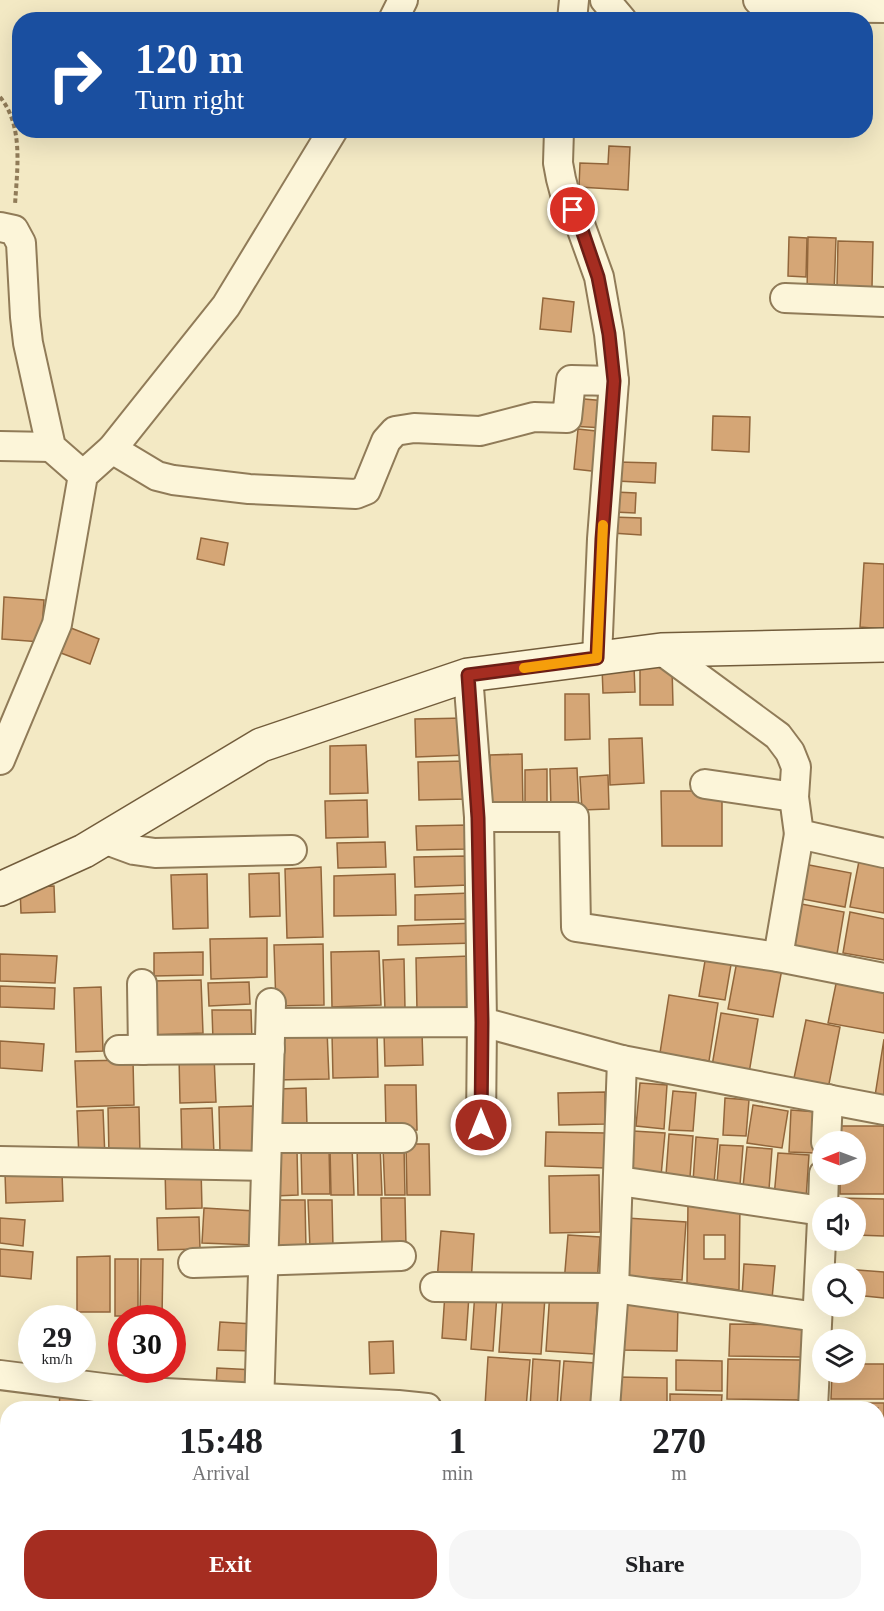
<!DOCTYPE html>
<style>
body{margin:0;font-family:Georgia,serif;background:#f6f6f6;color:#202124;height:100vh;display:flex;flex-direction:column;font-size:22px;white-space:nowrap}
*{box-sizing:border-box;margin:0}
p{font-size:20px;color:#757577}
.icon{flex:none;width:33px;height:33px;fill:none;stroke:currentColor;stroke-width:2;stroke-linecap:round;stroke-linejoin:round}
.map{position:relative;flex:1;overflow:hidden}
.panel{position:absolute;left:0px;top:1401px;width:885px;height:210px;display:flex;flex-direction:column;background:#fff;border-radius:24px 24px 0 0;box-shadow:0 6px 24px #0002}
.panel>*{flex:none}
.banner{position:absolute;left:12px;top:12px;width:861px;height:126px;border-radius:24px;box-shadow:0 6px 24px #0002;background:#1a4fa0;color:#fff;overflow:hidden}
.needle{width:39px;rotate:269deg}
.buttons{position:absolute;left:812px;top:1131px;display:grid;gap:12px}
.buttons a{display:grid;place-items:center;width:54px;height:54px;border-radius:50%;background:#fff;box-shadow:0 6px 24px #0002;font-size:30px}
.speed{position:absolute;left:18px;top:1305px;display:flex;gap:12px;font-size:30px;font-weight:700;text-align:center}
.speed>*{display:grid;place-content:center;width:78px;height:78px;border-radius:50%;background:#fff;box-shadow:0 6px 24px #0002;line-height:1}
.speed small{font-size:15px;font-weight:400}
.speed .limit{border:9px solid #d22;background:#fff;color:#111}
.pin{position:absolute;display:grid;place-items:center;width:51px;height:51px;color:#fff;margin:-26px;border:3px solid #fff;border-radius:50%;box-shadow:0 2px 6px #0007}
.me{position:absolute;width:66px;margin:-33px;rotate:0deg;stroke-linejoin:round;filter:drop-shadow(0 0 4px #0008)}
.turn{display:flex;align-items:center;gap:21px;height:126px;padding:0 24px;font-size:27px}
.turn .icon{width:78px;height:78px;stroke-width:2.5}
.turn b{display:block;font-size:42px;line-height:51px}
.eta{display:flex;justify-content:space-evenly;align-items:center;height:102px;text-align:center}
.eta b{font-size:36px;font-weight:700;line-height:42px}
.button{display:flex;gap:12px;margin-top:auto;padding:12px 24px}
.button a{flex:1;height:69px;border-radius:24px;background:#a52d21;color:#fff;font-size:24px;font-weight:700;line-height:69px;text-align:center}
.button a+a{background:#f6f6f6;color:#202124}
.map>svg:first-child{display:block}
</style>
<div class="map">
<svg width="884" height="1611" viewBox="0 0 884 1611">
<rect width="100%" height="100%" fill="#f3e9c4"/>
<g fill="#d5a676" stroke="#92663b" stroke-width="1.5" fill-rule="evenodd">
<path d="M609,146L630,147L628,190L579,187L580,163L608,164Z"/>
<path d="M789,237L807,238L806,277L788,276Z"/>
<path d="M808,237L836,238L834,293L807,292Z"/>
<path d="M838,241L873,242L872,287L837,286Z"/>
<path d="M543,298L574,302L571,332L540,329Z"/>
<path d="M573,398L606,401L604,428L571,426Z"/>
<path d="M713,416L750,417L749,452L712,450Z"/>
<path d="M578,429L605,432L600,472L574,469Z"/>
<path d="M618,462L656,463L655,483L617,481Z"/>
<path d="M615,492L636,493L635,513L614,512Z"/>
<path d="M612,517L641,518V535L612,533Z"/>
<path d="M201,538L228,543L224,565L197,559Z"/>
<path d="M864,563L884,564V629L860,627Z"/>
<path d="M4,597L44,600L41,642L2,639Z"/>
<path d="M71,628L99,639L90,664L61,653Z"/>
<path d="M634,666L635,692L603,693L602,667Z"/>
<path d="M640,667H672L673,705H640Z"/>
<path d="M565,694H589L590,739L565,740Z"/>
<path d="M465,718L466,755L416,757L415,719Z"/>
<path d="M642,738L644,783L610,785L609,739Z"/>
<path d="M366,745L368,793L330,794V746Z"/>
<path d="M522,754L523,808H490V755Z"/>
<path d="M467,761L468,799L419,800L418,762Z"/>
<path d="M577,768L579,810L551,811L550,769Z"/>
<path d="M547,769V809L525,810V770Z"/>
<path d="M608,775L609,809L582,810L580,777Z"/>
<path d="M661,791H722V846H662Z"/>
<path d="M367,800L368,837L326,838L325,801Z"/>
<path d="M468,825V849L417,850L416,826Z"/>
<path d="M385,842L386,867L338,868L337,843Z"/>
<path d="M468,856L469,885L415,887L414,857Z"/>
<path d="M859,861L884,865V913L850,907Z"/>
<path d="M804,864L851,873L845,907L797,898Z"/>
<path d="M321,867L323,937L287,938L285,869Z"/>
<path d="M279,873L280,916L250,917L249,874Z"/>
<path d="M207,874L208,928L173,929L171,875Z"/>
<path d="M395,874L396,915L334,916V876Z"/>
<path d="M54,886L55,912L21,913L20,887Z"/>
<path d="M471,893V919L415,920V895Z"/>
<path d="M796,903L844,912L837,954L789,945Z"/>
<path d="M850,912L884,919V960L843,953Z"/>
<path d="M475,923L476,943L398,945V926Z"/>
<path d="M267,938V977L211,979L210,939Z"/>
<path d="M323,944L324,1005L276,1006L274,945Z"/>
<path d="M379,951L381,1005L332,1007L331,952Z"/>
<path d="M203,952V975L154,976V953Z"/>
<path d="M0,954L57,956L55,983L0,981Z"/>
<path d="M706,955L732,959L725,1000L699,996Z"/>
<path d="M470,956L471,1010L417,1011L416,958Z"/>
<path d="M404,959L405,1009L385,1010L383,960Z"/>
<path d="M737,961L782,969L773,1017L728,1009Z"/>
<path d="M837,979L884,988V1033L828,1023Z"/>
<path d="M201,980L203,1033L153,1035L152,981Z"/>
<path d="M249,982L250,1004L209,1006L208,983Z"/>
<path d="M0,986L55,988L54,1009L0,1007Z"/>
<path d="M101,987L103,1051L76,1052L74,988Z"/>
<path d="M669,995L718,1003L709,1061L660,1053Z"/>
<path d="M212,1010H251L252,1040L213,1041Z"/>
<path d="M721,1013L758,1019L749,1073L712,1066Z"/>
<path d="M806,1020L840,1027L828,1089L793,1083Z"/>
<path d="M327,1030L329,1079L274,1080L273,1032Z"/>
<path d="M377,1032L378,1077L333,1078L332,1034Z"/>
<path d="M422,1032L423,1065L385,1066L384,1033Z"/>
<path d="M884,1039V1098L875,1096Z"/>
<path d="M0,1041L44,1044L42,1071L0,1068Z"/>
<path d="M179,1056H214L216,1102L180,1103Z"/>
<path d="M133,1060L134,1105L77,1107L75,1061Z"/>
<path d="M640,1083L667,1085L664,1129L636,1126Z"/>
<path d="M385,1085H416L417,1130L386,1131Z"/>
<path d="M306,1088L307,1127L279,1128L277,1089Z"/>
<path d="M673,1091L696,1093L693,1131L669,1130Z"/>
<path d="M605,1092V1124L559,1125L558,1093Z"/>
<path d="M725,1098L749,1100L746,1136L723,1135Z"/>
<path d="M753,1105L788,1111L782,1148L747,1143Z"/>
<path d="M253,1106L254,1152L220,1153L219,1107Z"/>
<path d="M139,1107L140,1156L109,1157L108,1108Z"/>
<path d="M212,1108L214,1154H182L181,1109Z"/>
<path d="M103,1110L105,1158L79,1159L77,1111Z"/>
<path d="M791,1110L817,1112L815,1153L789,1152Z"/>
<path d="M840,1126H884V1194H840V1174H855V1142H840Z"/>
<path d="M633,1131L665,1133L661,1176L630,1174Z"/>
<path d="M546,1132L605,1133V1168L545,1166Z"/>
<path d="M669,1134L693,1136L690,1177L666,1175Z"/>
<path d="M696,1137L718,1139L714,1183L693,1182Z"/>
<path d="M380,1144L382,1195H358L357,1145Z"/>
<path d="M406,1144H429L430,1195H407Z"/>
<path d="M720,1145L743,1146L740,1185L717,1183Z"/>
<path d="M404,1146L405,1195H385L383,1147Z"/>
<path d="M329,1147L330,1194H302L301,1148Z"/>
<path d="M330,1147H352L354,1195H331Z"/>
<path d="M747,1147L772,1149L769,1189L743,1187Z"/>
<path d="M273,1150H297L298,1195L274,1196Z"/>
<path d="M778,1153L809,1155L806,1199L774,1197Z"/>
<path d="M201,1168L202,1208L166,1209L165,1169Z"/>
<path d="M62,1172L63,1201L6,1203L5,1173Z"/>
<path d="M599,1175L600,1232L550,1233L549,1176Z"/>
<path d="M381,1198H405L406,1247H382Z"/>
<path d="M839,1198L884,1199V1236L855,1235V1208H839Z"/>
<path d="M276,1200H305L306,1250L278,1251Z"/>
<path d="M308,1200H332L333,1248L310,1249Z"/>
<path d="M688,1202L740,1203L739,1290L687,1283ZM704,1235H725V1259H704Z"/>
<path d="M204,1208L255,1211L254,1245L202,1243Z"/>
<path d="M199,1217L200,1249L158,1250L157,1218Z"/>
<path d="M0,1218L25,1220L23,1246L0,1243Z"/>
<path d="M627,1218L686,1222L682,1280L622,1276Z"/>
<path d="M441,1231L474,1234L471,1284L437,1281Z"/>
<path d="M568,1235L600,1237L597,1285L564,1283Z"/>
<path d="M0,1249L33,1252L31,1279L0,1276Z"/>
<path d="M110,1256V1312H77V1257Z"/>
<rect x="115" y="1259" width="23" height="57"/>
<path d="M141,1259H163L162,1317H140Z"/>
<path d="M744,1264L775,1266L772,1299L742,1297Z"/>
<path d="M831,1268L884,1272V1298L855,1295V1274H831Z"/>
<path d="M550,1291L598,1294L594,1354L546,1351Z"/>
<path d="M475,1292L497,1294L493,1351L471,1349Z"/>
<path d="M445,1293L469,1295L466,1340L442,1338Z"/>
<path d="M503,1294L545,1297L541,1354L499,1352Z"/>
<path d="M623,1303L678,1304L677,1351L622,1350Z"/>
<path d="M220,1322L254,1324L253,1351L218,1350Z"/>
<path d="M730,1324L802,1325V1357L729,1356Z"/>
<path d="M393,1341L394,1373L370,1374L369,1342Z"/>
<path d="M488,1357L530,1360L526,1408L485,1406Z"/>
<path d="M533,1359L560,1361L557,1408H530Z"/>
<path d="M728,1359L801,1360V1400L727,1399Z"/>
<path d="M676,1360L722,1361V1391L676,1390Z"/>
<path d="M564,1361L596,1363L592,1408H560Z"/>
<path d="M855,1364H884V1399H831L832,1372H855Z"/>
<path d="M217,1368L255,1370L253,1390L216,1389Z"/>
<path d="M618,1377L667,1378V1408H618Z"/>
<path d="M60,1393L118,1397L117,1408H59Z"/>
<path d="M670,1394L722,1395L721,1408H670Z"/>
<path d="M830,1403H884V1441H878V1408H830Z"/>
<path d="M726,1405L797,1406V1408H726Z"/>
<rect x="878" y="1446" width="6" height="39"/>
<path d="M7,1470H8V1535H3Z"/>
<rect x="878" y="1504" width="6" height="22"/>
<path d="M878,1532H882L881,1568H878Z"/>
<path d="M880,1573H884V1611H879Z"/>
<path d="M112,1604H171V1611L112,1610Z"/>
<path d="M177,1604H231L230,1611H177Z"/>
<rect x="257" y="1604" width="52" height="7"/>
<path d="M521,1604H577V1611H529Z"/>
<path d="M581,1604H635L634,1610Z"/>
<path d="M719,1604H774L773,1611L718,1608Z"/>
<path d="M39,1605L100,1610V1611H39Z"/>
<path d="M657,1606L713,1611H657Z"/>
<path d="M444,1607L498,1608V1611H444Z"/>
<path d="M386,1608L441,1609V1611H386Z"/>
</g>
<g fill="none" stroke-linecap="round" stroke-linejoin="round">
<defs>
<g id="street">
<path d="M605,0L622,20"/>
<path d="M758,0L761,3L775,7L884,8"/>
<path d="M393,20L403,0"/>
<path d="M572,20L574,0"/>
<path d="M559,130L558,163L561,179L565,194L581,227L599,277L609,334L614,381L602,539L597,658"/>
<path d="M0,227L14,230L21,243L25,317L28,343L51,447L83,475"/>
<path d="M785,298L884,302"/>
<path d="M0,446L51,447"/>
<path d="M112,449L157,476L173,480L249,489L356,494L366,490L386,441L395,431L414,428L480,431L534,417L567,418L571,380L614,381"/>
<path d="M661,650L778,736L790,752L796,767L794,797L799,834L884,853"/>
<path d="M468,675L479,817L482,1022L622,1060L884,1110"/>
<path d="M0,760L57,624L83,475L112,449L226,306L333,130"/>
<path d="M705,784L794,797"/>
<path d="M479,817H574L576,927L778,957L884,978"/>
<path d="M104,839L134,850L155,853L292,850"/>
<path d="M778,957L799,834"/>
<path d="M142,984L143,1050"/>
<path d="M271,1023L482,1022L481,1125"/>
<path d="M119,1050L270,1049"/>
<path d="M268,1138H402"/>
<path d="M826,1142L828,1099"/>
<path d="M0,1161L266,1166"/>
<path d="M619,1181L822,1211"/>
<path d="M823,1208L824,1174"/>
<path d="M193,1263L401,1256"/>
<path d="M435,1287L614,1288L817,1317"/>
<path d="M0,1375L127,1391L398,1405L427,1408"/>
<path d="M259,1408L271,1003"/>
<path d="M605,1408L614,1288L622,1060"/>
<path d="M813,1408L822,1220"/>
<path d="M0,1551L8,1552"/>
<path d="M107,1611V1604"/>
<path d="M240,1611L241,1604"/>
<path d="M378,1611V1604"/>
<path d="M515,1611V1604"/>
<path d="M646,1611V1604"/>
<path d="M804,1611V1604"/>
</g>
<path id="secondary" d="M0,889L84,851L261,745L468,675L661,650L884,645"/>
</defs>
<use href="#street" stroke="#907b58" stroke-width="32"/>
<use href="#secondary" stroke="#725c3b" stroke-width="36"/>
<path stroke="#907b58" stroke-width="4" stroke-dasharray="4.5 3" stroke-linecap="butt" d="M0,97C24,126 17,170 15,205"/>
<use href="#street" stroke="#fcf5d9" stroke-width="28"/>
<use href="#secondary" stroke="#fcf5d9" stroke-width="33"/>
</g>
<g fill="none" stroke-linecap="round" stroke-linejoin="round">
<defs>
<path id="route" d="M481,1125L482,1022L478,818L468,675L597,658L602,539L614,381L609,334L598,277L581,227L573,210"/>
</defs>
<use href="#route" stroke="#6b1d15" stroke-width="15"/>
<use href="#route" stroke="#a52d21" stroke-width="10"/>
<path stroke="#f59e0b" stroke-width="10" d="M524,668L597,658L603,525"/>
</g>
</svg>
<div class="buttons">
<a><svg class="needle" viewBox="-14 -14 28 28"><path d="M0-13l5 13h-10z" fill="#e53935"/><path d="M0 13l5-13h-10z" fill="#757577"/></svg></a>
<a><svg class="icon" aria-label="sound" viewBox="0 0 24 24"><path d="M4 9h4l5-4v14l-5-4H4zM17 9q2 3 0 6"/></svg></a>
<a><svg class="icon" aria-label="search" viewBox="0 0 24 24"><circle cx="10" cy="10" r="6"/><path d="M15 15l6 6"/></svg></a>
<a><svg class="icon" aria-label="layers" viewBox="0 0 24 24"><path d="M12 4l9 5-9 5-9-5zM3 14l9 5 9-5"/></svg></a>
</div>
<div class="speed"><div>29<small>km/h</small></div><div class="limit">30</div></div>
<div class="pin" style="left:573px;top:210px;background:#d93025"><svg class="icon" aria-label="arrive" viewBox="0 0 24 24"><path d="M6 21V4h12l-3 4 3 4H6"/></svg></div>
<svg class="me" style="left:481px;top:1125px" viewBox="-20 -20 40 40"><circle r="17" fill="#a52d21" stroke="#fff" stroke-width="3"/><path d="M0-11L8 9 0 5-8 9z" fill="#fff"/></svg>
<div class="banner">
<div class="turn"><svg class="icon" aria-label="right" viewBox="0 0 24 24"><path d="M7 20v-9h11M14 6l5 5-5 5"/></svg><div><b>120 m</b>Turn right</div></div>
</div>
<section class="panel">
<div class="eta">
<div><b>15:48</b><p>Arrival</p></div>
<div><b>1</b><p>min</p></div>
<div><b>270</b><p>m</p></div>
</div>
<div class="button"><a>Exit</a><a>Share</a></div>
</section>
</div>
